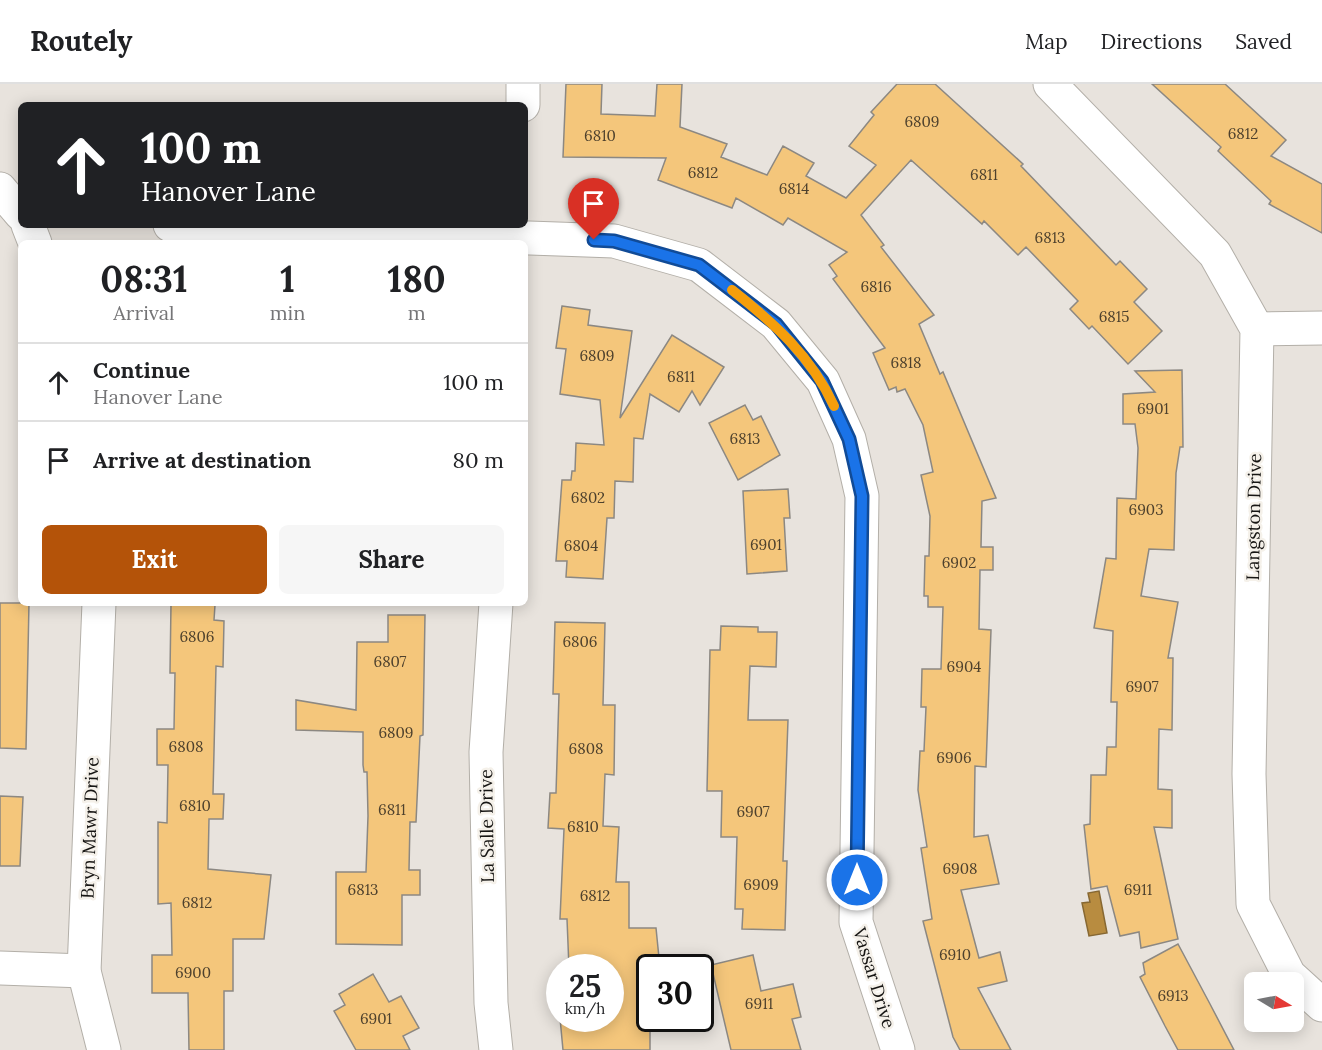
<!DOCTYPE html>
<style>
body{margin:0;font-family:Lora,serif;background:#f6f6f6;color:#202124;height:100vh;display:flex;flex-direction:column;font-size:22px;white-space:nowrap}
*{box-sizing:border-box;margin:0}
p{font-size:20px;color:#757577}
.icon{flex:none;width:33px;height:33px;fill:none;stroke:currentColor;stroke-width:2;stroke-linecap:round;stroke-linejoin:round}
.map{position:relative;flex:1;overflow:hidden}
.details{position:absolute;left:18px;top:156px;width:510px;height:366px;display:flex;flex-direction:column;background:#fff;border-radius:9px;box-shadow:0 3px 15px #0003}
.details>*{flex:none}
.top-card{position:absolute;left:18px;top:18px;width:510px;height:126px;border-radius:9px;box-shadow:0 3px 15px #0003;background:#202124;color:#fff;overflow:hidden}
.needle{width:39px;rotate:100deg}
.controls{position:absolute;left:1244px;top:888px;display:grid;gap:12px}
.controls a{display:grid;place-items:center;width:60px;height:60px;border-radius:9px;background:#fff;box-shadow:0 3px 15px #0003;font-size:30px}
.speed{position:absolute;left:546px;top:870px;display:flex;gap:12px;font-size:30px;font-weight:700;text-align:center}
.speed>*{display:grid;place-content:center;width:78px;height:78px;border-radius:50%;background:#fff;box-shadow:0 3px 15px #0003;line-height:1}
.speed small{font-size:15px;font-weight:400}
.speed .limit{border:3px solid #111;border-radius:9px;background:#fff;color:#111}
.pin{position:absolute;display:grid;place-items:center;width:51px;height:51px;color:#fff;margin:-62px -26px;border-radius:50% 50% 50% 0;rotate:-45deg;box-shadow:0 0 6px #0007}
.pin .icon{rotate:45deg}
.me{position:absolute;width:66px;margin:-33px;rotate:0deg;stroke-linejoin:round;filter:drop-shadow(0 0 4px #0008)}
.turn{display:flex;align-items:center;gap:21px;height:126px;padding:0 24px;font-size:27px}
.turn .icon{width:78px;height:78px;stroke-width:2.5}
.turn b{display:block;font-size:42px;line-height:51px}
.eta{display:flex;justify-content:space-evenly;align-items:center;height:102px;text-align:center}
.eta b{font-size:36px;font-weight:700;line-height:42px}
.cta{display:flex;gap:12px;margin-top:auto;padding:12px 24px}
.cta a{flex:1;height:69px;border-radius:9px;background:#b45309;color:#fff;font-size:24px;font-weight:700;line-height:69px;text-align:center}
.cta a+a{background:#f6f6f6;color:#202124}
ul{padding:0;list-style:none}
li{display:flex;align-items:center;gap:18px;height:78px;padding:0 24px;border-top:2px solid #e0e0e0}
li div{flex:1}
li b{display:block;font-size:22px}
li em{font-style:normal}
header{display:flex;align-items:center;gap:36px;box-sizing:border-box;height:84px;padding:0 30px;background:#fff;border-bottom:2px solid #e0e0e0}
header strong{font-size:28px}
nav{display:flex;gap:33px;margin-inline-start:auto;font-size:21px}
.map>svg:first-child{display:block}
</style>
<header>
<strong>Routely</strong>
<nav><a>Map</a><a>Directions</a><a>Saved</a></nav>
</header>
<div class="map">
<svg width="1322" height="966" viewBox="0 0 1322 966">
<rect width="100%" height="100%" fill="#e8e3dd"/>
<path fill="#b88c40" stroke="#876832" stroke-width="1.5" d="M1099,807L1107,849L1089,852L1082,819L1090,818L1088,809Z"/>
<g fill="#f4c67b" stroke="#8c8882" stroke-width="1.5">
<path d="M566,0H602L601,30L655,32L657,0H682L680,43L727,60L721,73L767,91L783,62L814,79L806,92L846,114L876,81L849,62L874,31L871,28L897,0H935L1023,80L1021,82L1116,181L1120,177L1147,205L1134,218L1162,247L1128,280L1092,242L1089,245L1070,225L1078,217L1026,163L1018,171L984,137L982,140L911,76L861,131L884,161L881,163L934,231L919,240L940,290L943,288L996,414L982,417L981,463H993V486H980L979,545L991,546L986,683L975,682L974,753L988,751L999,800L961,806L979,874L1000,868L1007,897L978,904L1011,966H960L953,953L923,837L932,835L921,764L927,763L918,706L920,667H924L926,623H921L922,585H941L943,523H928V512H924L925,472H929L930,432L921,391L933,388L923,341L905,305L897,308L896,303L889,306L873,269L885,264L833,195L837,192L829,181L847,168L788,134L783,141L736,114L732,124L658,96L666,74L563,73Z"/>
<path d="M1152,0H1225L1286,56L1271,72L1322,100V149L1269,120L1271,117L1218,67L1221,63Z"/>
<path d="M562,222L590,226L588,241L632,247L620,334L672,251L724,283L700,321L692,307L679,328L650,310L643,355L634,354L633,398L615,397L614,434H607L603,495L566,493L567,477H556L562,396H571L572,387H575L576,359L604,361L600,316L560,310L566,265L556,264Z"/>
<path d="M1182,286L1183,363H1180L1176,389L1174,466L1149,465L1141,512L1178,518L1168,574H1173L1172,646L1159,645L1158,705L1172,706V744L1154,743L1178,855L1141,864L1139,848L1120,852L1107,802L1091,805L1084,741L1090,740L1091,691H1106L1107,663H1116L1117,618H1111L1113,547L1094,544L1106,474L1116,475L1117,414L1136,415L1138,364L1135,340H1123V310L1155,308L1135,287Z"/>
<path d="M745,321L753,336L761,332L780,371L738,396L709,339Z"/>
<path d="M788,405L790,434H784L787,487L747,490L743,407Z"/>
<path d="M0,519H29L26,665L0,664Z"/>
<path d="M171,520L215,521L214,536L224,537L223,583L216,582L213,710H224L223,735H209L208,785L271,791L264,855H233V907H224V966H189L188,909H152V871H172L171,819L158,820V738L167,739L168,681H157V645H174L175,589H170Z"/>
<path d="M388,531H425L423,651L420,652L416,738H410L409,786H420V811H402V861L336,860V788H366L368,732L367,688H364L363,681V648L296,646V616L356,626L357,558H388Z"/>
<path d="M555,538L605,539L603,621H615L614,691L605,690L603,742L619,743L616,798H629V844H656L660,884H650V966H563L560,934H610V884H569L567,835H560L564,745L548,744L550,709H556L559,610H553Z"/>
<path d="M721,542L758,543V548H777L776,583L750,582L748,636H788L783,777H787L785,846L742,845L743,825H735L737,753H721L722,707H707L710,566H720Z"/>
<path d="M0,712L23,713L20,782H0Z"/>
<path d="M1178,860L1210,920L1234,966H1178L1165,942L1140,893L1145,890L1143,879Z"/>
<path d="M753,871L761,907L793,900L801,933L792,935L801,966H731L711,881Z"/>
<path d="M373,890L389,918L401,912L419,944L403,952L410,966H356L334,927L345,921L339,910Z"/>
</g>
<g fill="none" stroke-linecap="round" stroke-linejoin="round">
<defs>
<g id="minor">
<path d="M1050,0L1215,170L1257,245L1249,690L1253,820L1289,891L1322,921"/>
<path d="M523,21V0"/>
<path d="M0,105L21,130"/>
<path d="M28,141L35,159"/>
<path d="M170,141L614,157L699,181L776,240L823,297L849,355L862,412L856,838L898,966"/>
<path d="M1257,245L1322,244"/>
<path d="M99,519L84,887L104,966"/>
<path d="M496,519L486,668L491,919L496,966"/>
<path d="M0,884L84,887"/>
</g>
</defs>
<use href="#minor" stroke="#b3afa8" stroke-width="35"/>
<use href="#minor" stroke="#fff" stroke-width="33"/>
</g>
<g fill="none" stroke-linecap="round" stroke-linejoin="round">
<defs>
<path id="route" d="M594,156L614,157L699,181L776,240L822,297L849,355L862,412L857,796"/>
</defs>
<use href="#route" stroke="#114b97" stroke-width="15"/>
<use href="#route" stroke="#1a73e8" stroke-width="10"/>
<path stroke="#f59e0b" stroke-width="10" d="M732,206C774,239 811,272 834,322"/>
</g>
<g text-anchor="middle" stroke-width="5" stroke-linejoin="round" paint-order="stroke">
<g font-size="15" fill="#4e412d">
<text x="922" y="43">6809</text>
<text x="1243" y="55">6812</text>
<text x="600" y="57">6810</text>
<text x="703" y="94">6812</text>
<text x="984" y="96">6811</text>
<text x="794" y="110">6814</text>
<text x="1050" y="159">6813</text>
<text x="876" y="208">6816</text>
<text x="1114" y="238">6815</text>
<text x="597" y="277">6809</text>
<text x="906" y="284">6818</text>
<text x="681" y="298">6811</text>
<text x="1153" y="330">6901</text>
<text x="745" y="360">6813</text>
<text x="588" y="419">6802</text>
<text x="1146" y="431">6903</text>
<text x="766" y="466">6901</text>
<text x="581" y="467">6804</text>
<text x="959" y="484">6902</text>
<text x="197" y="558">6806</text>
<text x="580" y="563">6806</text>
<text x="390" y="583">6807</text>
<text x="964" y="588">6904</text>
<text x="1142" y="608">6907</text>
<text x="396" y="654">6809</text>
<text x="186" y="668">6808</text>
<text x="586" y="670">6808</text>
<text x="954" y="679">6906</text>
<text x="195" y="727">6810</text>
<text x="392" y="731">6811</text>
<text x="753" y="733">6907</text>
<text x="583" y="748">6810</text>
<text x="960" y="790">6908</text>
<text x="761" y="806">6909</text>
<text x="363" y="811">6813</text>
<text x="1138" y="811">6911</text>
<text x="595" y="817">6812</text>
<text x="197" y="824">6812</text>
<text x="955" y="876">6910</text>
<text x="193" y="894">6900</text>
<text x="1173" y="917">6913</text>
<text x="759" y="925">6911</text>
<text x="376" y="940">6901</text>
</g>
<g font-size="18" fill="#161513" stroke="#f5f1ea">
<text transform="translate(1254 433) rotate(-89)" y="6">Langston Drive</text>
<text transform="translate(487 742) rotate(-91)" y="6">La Salle Drive</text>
<text transform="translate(90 744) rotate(-88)" y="6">Bryn Mawr Drive</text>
<text transform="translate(874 894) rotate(73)" y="6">Vassar Drive</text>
</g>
</g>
</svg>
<div class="controls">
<a><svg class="needle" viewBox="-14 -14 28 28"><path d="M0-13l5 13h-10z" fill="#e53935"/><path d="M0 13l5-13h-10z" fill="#757577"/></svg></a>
</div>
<div class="speed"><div>25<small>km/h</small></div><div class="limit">30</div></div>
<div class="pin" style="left:594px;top:156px;background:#d93025"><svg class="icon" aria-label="arrive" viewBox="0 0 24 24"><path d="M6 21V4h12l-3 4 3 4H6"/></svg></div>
<svg class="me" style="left:857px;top:796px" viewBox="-20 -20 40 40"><circle r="17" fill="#1a73e8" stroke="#fff" stroke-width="3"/><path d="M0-11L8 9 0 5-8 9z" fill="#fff"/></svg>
<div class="top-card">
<div class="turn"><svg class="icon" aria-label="ahead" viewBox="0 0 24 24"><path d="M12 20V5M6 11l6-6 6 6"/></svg><div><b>100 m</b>Hanover Lane</div></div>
</div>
<section class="details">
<div class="eta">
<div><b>08:31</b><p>Arrival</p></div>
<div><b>1</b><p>min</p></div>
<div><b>180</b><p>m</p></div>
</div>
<ul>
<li><svg class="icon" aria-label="ahead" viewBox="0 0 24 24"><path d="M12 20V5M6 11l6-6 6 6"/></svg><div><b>Continue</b><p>Hanover Lane</p></div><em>100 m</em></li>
<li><svg class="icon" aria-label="arrive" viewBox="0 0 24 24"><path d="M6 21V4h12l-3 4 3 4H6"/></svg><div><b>Arrive at destination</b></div><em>80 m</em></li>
</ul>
<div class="cta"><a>Exit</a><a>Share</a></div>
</section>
</div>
